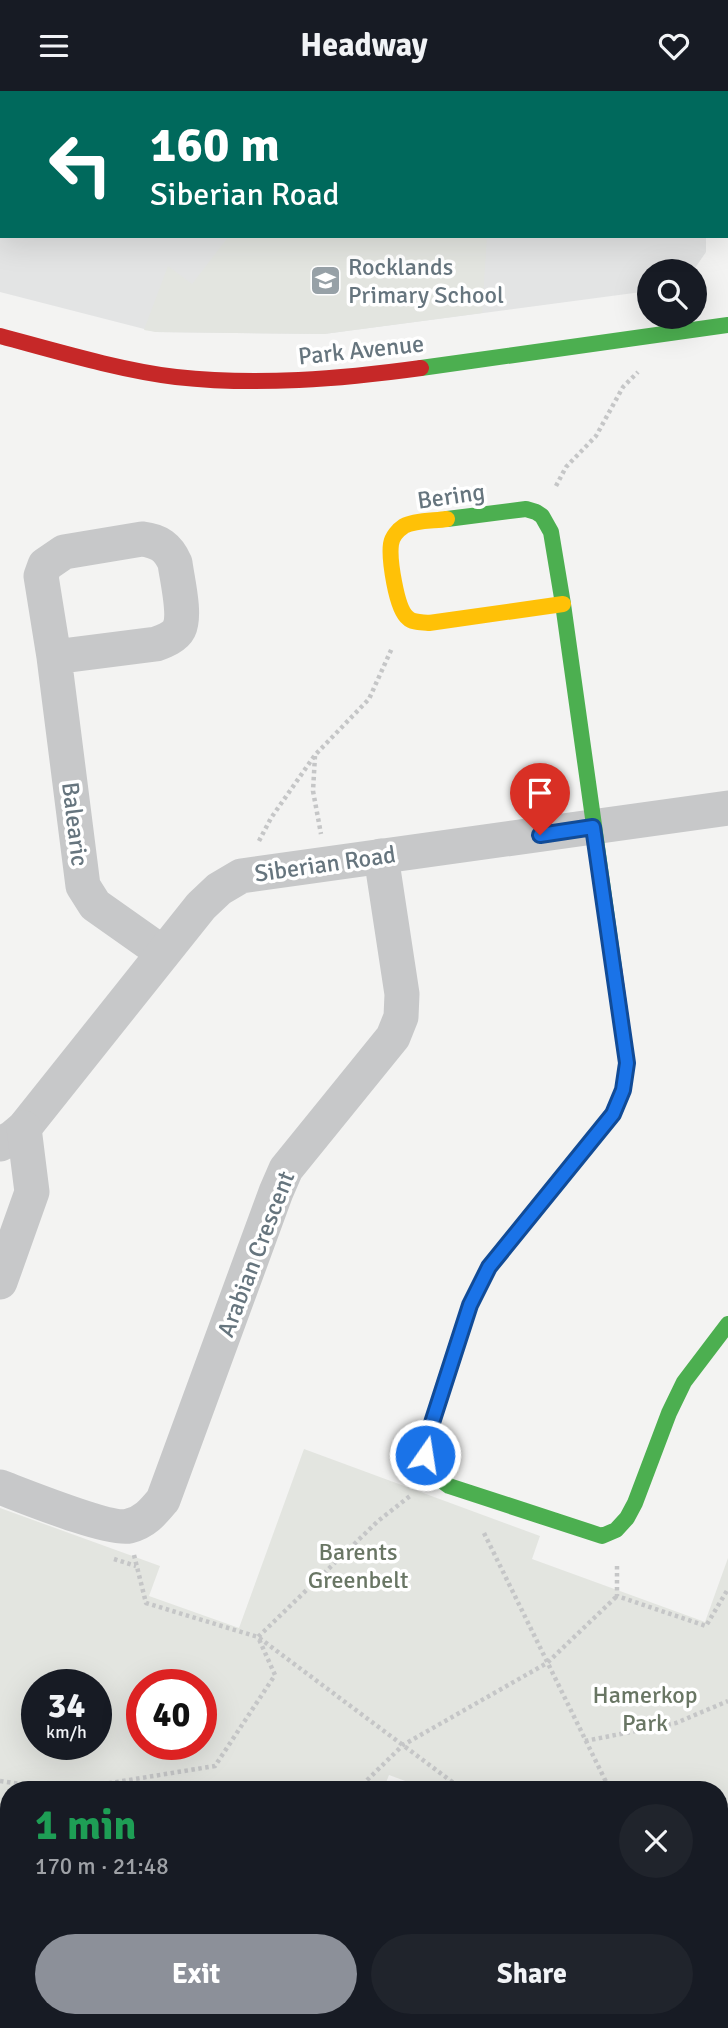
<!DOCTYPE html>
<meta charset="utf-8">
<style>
body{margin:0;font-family:Signika,sans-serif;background:#20242c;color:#f1f3f6;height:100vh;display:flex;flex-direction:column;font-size:26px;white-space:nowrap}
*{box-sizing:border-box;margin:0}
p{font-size:23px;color:#9ea1a6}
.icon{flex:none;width:38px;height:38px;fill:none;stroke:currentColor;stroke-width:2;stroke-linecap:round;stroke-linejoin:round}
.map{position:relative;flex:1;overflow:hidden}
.drawer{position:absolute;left:0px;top:1690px;width:728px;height:247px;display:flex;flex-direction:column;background:#171b24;border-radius:28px 28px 0 0;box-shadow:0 7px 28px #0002}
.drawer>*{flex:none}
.guide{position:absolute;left:0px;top:0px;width:728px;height:147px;box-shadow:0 7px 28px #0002;background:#00695c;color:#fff;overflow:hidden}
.fabs{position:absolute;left:637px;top:168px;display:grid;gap:14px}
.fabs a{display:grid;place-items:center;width:70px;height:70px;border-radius:50%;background:#171b24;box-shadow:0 7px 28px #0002;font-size:35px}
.speed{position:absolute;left:21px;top:1578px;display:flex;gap:14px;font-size:35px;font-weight:700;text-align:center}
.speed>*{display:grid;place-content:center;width:91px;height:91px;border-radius:50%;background:#171b24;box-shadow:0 7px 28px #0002;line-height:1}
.speed small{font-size:18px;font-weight:400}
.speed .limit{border:10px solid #d22;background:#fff;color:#111}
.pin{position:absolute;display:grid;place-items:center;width:60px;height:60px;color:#fff;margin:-72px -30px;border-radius:50% 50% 50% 0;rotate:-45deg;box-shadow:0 0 7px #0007}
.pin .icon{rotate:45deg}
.me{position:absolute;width:77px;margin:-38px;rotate:13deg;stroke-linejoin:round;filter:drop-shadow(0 0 5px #0008)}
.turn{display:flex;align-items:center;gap:24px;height:147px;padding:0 35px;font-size:32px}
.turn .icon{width:91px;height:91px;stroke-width:2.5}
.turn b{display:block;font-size:49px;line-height:60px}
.round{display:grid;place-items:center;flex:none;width:74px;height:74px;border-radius:37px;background:#20242c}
.overview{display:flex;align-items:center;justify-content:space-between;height:119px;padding:0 35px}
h1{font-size:42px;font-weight:800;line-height:52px;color:#1e9e55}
.button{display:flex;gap:14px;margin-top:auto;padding:14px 35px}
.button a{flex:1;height:80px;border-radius:42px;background:#8c9099;color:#fff;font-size:28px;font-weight:800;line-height:80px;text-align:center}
.button a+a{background:#20242c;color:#f1f3f6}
header{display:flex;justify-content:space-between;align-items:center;height:91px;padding:0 35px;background:#171b24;font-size:32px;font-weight:800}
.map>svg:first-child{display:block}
</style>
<header><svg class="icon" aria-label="menu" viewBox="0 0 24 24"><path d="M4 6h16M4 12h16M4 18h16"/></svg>Headway<svg class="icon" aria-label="heart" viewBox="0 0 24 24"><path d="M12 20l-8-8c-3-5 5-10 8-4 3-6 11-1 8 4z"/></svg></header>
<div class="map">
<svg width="728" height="1937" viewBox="0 0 728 1937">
<rect width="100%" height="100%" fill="#f3f3f2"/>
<g fill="#e3e4e4">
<path d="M47,0H696L698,2H47Z"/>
<path d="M2,127V145H706V161L693,180H649V200L324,243L156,241L0,201V132Z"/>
</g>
<g fill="#e3e5e0" fill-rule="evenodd">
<path d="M229,145H487L482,222L324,243L156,241L144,239L168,175L192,193Z"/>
<path d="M304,1358L540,1445L532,1468L705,1531L728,1467V1785L719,1789V1699H430L389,1684L383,1699H9V1837L0,1833V1417L160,1475L149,1505L239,1537ZM37,1594H96V1654H37ZM142,1594H201V1654H142Z"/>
</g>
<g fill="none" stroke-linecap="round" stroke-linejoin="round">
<g stroke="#c5c6c7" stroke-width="4.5" stroke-dasharray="3.5 3.5" stroke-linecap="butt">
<path d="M556,395L566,376L596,345L623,296L638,281"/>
<path d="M315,665L313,700L321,743"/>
<path d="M259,750L271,727L315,664L369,608L392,557"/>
<path d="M484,1442L610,1699"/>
<path d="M134,1464L146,1512L258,1546L463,1699"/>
<path d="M114,1468L136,1475"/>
<path d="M617,1475V1505L706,1535L728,1498"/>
<path d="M585,1650L676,1632L728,1610"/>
<path d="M0,1690L62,1699"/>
<path d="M67,1699L215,1675L275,1584L258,1546L378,1430L410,1405"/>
<path d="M357,1699L403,1654L547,1572L617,1505"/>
<path d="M0,1757L9,1749"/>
<path d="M719,1784L728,1776"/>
<path d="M0,1794L9,1823"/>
</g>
<path stroke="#c7c8c9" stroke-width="18" d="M513,2L514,0"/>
<g stroke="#c7c8c9" stroke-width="35">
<path d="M54,566L156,553C164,550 175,546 179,538C186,524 177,488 175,472C168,456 159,450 142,448L64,461L45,474L41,485L54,566L83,795L95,814L163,862"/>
<path d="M0,1053L12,1047L24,1037L201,815L219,798L241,785L728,717"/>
<path d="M0,1191L32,1101L24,1037"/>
<path d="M0,1396C24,1405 110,1440 129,1435C145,1431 153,1421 163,1409L276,1101L286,1078L393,946L401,926L402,903L381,765"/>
<path d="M0,1856L9,1855"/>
<path d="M175,1928L176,1937"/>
<path d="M408,1937L411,1928"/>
<path d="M650,1937L653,1928"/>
</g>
<g stroke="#4caf50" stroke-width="16">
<path d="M421,277L728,234"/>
<path d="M447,428L526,418L536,421L542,425L551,441L563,513L614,877"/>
<path d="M483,1188L470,1214L429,1341L425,1364L435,1385L449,1395L602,1445L616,1439L627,1427L635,1412L669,1322L684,1291L728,1233"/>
</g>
<path stroke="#ffc107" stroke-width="16" d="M447,428C435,430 415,429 404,435C398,439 392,446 391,453C389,467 396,518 408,527C413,532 422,531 429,532L563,513"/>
<g stroke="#c62828" stroke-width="16">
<path d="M0,245C56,260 119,279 176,286C257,295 341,288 421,277"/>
<path d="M483,1188L489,1176L613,1023L623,999L627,972L614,877"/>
</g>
</g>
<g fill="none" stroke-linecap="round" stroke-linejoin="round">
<defs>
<path id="route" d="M425,1364L429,1341L470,1214L489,1176L613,1023L623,999L627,972L593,736L540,744"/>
</defs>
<use href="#route" stroke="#114b97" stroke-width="18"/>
<use href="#route" stroke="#1a73e8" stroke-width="12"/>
</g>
<defs>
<symbol id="school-square" viewBox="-11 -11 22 22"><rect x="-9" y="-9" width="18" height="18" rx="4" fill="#97a1a7" stroke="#fff"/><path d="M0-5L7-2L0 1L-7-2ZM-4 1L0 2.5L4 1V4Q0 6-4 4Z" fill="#fff"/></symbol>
</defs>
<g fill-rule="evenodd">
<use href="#school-square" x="308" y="172" width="35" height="35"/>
</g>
<g text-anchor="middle" stroke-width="7" stroke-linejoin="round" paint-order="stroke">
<g font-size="24" fill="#66757e" stroke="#fff" text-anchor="start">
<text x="348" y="184">Rocklands<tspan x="348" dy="28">Primary School</tspan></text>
</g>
<g font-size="24" fill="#66757e" stroke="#fff">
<text transform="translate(361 259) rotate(-6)" y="8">Park Avenue</text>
<text transform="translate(451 405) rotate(-8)" y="8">Bering</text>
<text transform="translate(75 733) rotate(83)" y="8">Balearic</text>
<text transform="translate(325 773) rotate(-8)" y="8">Siberian Road</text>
<text transform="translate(256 1163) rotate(-69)" y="8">Arabian Crescent</text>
</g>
<g font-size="24" fill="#697664" stroke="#fff">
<text x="358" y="1469">Barents<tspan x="358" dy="28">Greenbelt</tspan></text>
<text x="645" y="1612">Hamerkop<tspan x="645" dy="28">Park</tspan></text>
</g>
</g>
</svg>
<div class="fabs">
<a><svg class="icon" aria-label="search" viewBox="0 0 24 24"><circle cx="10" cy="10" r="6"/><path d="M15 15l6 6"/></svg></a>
</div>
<div class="speed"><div>34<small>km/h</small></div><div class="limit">40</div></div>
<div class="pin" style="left:540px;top:744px;background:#d93025"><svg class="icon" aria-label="arrive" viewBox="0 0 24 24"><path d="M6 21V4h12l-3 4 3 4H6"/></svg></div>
<svg class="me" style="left:425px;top:1364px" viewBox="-20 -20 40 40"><circle r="17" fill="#1a73e8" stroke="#fff" stroke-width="3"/><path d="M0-11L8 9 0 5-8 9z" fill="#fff"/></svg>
<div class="guide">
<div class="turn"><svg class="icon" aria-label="left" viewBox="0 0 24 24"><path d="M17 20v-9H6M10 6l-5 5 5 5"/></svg><div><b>160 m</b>Siberian Road</div></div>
</div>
<section class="drawer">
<div class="overview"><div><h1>1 min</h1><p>170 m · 21:48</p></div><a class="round"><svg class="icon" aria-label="close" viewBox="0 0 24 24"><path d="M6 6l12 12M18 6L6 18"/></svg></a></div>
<div class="button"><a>Exit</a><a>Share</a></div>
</section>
</div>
